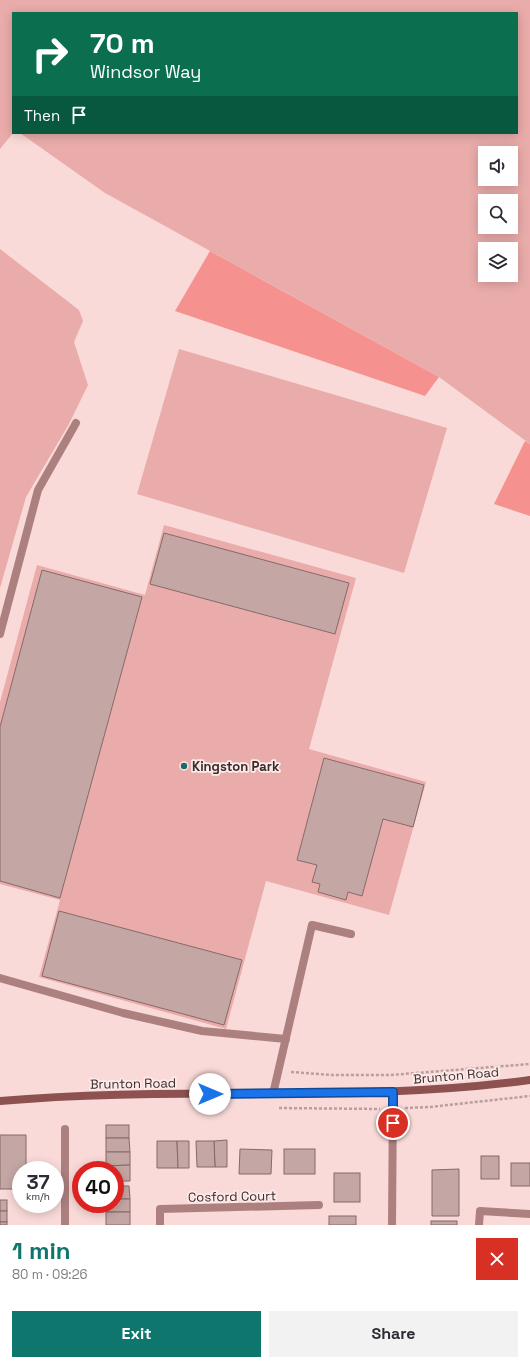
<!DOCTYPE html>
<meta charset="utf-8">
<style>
body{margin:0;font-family:"Space Grotesk",sans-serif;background:#f2f2f3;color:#2b2b33;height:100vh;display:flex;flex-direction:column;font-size:15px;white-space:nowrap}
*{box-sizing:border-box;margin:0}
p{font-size:13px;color:#7c7c81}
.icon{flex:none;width:22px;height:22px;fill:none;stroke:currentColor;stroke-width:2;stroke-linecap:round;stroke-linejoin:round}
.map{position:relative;height:1225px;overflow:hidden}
.drawer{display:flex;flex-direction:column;background:#fff;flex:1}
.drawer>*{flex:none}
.guide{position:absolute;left:12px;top:12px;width:506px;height:122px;border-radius:0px;box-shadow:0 2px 10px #0003;background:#0b6e4f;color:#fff;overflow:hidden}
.tools{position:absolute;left:478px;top:146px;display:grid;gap:8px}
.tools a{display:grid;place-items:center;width:40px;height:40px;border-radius:0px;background:#fff;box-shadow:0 2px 10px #0003;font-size:20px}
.speed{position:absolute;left:12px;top:1161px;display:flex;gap:8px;font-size:20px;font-weight:700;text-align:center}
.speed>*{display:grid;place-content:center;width:52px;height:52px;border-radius:50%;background:#fff;box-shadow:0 2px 10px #0003;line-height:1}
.speed small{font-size:10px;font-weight:400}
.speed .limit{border:6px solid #d22;background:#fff;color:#111}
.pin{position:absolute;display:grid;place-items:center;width:34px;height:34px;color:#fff;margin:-17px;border:2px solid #fff;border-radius:50%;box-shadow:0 1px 4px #0007}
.me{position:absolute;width:44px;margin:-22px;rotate:90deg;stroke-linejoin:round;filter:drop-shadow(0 0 3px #0008)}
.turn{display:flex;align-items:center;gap:14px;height:84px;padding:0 12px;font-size:18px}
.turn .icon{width:52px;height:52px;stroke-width:2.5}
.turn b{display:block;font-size:28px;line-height:34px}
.then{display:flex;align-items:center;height:38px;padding:0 12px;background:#0003;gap:8px;font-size:15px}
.round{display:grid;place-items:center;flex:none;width:42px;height:42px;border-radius:0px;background:#f2f2f3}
.head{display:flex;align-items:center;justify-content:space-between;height:68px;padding:0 12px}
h1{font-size:24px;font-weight:700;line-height:30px;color:#0f766e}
.action{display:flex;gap:8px;margin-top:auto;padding:8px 12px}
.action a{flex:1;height:46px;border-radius:0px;background:#0f766e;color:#fff;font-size:16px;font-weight:700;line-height:46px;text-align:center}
.action a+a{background:#f2f2f3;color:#2b2b33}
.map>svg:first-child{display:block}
</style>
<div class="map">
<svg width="530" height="1225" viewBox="0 0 530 1225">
<rect width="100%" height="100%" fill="#f9dad8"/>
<g fill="#eaacaa" fill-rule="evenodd">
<path d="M0,0H530V444L439,377L105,193L20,133H517V13H13V133L0,149ZM485,153H511V179H485ZM485,201H511V227H485ZM485,249H511V275H485Z"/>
<path d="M0,249L79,310L83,321L74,342L88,385L69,424L26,497L0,588Z"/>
<path d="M179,349L447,428L404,573L137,494Z"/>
<path d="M164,525L356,578L309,749L426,782L389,915L266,881L226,1029L39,977L60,900L0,884V702L37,565L145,595Z"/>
</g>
<g fill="#f59290">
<path d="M210,251L439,377L425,396L175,311Z"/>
<path d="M525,441L530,444V516L494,504Z"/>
</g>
<g fill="#c4a7a5" stroke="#856a68">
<path d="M164,533L349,583L335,634L150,584Z"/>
<path d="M42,570L142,597L60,898L0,881V727Z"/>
<path d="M324,758L424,785L413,827L383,819L362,896L348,892L346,900L318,892L320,884L312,882L317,865L297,860Z"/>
<path d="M59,911L242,960L224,1025L42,976Z"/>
<rect x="106" y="1125" width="23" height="13"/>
<path d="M0,1135H26V1170H21V1189H0Z"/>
<path d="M106,1138H129L130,1152H106Z"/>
<path d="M227,1140V1167H215L214,1141Z"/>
<path d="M157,1141H177L178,1168H157Z"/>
<path d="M177,1141H189V1168H178Z"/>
<path d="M196,1141H214L215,1167H197Z"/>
<path d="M240,1149L272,1150L271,1174H239Z"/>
<rect x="284" y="1149" width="31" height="25"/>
<path d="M106,1152H130V1165L106,1166Z"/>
<rect x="481" y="1156" width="18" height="23"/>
<rect x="511" y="1163" width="19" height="23"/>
<path d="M130,1165V1181H115V1170H106V1166Z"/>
<path d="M459,1169V1216H432V1170Z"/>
<rect x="334" y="1173" width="26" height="29"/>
<path d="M115,1186H129L130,1199H115Z"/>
<path d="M115,1199H130V1212H106L105,1204H115Z"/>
<rect x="0" y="1200" width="7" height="11"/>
<rect x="0" y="1211" width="7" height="11"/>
<rect x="106" y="1212" width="24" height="13"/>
<rect x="329" y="1216" width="27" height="9"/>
<rect x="431" y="1221" width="26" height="4"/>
<rect x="0" y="1222" width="7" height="3"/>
</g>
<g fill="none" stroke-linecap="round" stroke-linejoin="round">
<g stroke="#b79f9d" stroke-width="2.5" stroke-dasharray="3 2" stroke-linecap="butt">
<path d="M291,1072L332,1075H391L530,1064"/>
<path d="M279,1108L380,1109"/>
<path d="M405,1108L430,1107L530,1096"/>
</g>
<g stroke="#ac807f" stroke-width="8">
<path d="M0,634L38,490L76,423"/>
<path d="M0,978L123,1013L202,1031L286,1039"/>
<path d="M273,1094L312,925L351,934"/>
</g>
<g stroke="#ac807f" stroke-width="8">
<path d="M65,1225V1129"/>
<path d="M160,1225V1209L319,1205"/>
<path d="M392,1225L393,1092"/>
<path d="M479,1225L480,1211L530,1214"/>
</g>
<path stroke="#8d5150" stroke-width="8" d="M0,1101C176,1085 354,1104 530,1080"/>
</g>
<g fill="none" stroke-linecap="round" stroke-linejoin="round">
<defs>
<path id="route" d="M210,1094L393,1092V1123"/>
</defs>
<use href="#route" stroke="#114b97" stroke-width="10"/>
<use href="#route" stroke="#1a73e8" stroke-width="7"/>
</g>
<circle fill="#1b686d" stroke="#feebe9" stroke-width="1.5" cx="184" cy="766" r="4"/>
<g text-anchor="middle" stroke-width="3.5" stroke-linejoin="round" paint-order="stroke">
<g font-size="13" font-weight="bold" fill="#372b2b" stroke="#feebe9" text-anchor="start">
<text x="192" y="771">Kingston Park</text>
</g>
<g font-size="13" fill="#372b2b" stroke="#feebe9">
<text transform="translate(456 1075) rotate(-5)" y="5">Brunton Road</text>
<text transform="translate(133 1083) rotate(-1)" y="5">Brunton Road</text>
<text transform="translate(232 1196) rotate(-1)" y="5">Cosford Court</text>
</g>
</g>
</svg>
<div class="tools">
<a><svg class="icon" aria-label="sound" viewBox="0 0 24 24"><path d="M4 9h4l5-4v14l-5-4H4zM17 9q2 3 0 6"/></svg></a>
<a><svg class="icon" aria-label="search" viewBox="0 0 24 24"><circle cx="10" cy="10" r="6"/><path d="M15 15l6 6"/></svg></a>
<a><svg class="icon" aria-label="layers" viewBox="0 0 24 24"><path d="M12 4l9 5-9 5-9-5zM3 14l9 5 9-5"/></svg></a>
</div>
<div class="speed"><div>37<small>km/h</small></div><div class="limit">40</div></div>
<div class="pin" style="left:393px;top:1123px;background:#d93025"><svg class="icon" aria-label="arrive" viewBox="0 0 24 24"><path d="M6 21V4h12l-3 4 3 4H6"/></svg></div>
<svg class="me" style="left:210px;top:1094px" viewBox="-20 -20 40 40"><circle r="19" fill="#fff"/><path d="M0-13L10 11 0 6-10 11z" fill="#1a73e8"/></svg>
<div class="guide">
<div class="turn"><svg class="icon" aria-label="right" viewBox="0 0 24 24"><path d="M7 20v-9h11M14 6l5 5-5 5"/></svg><div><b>70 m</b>Windsor Way</div></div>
<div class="then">Then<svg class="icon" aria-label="arrive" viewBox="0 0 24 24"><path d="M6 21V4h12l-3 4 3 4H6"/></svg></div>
</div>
</div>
<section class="drawer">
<div class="head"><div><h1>1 min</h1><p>80 m · 09:26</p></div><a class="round" style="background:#d93025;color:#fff"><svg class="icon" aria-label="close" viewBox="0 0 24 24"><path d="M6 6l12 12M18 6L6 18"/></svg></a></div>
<div class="action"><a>Exit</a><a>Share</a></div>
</section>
